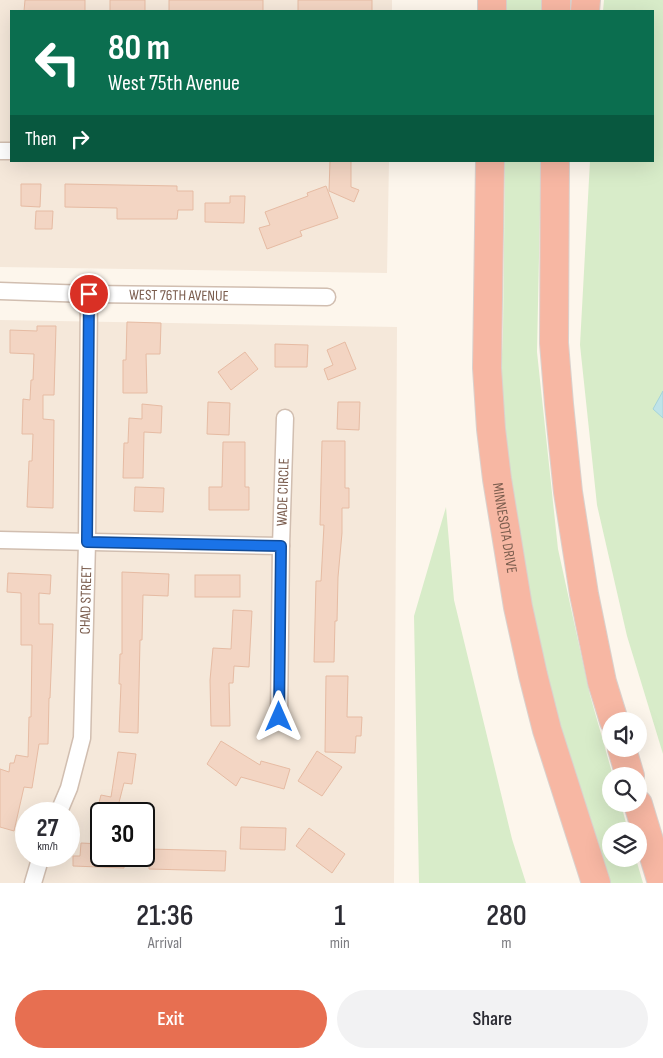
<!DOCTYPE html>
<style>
body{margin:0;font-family:"Sofia Sans Condensed",sans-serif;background:#f2f2f3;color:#2b2b33;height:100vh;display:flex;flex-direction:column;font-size:19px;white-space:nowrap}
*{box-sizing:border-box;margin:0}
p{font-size:16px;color:#7c7c81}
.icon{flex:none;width:28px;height:28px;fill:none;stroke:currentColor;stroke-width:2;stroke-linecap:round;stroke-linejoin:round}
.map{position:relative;height:883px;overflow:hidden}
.panel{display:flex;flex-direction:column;background:#fff;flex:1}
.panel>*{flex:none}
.hud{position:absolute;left:10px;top:10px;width:644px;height:152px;border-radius:0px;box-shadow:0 5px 20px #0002;background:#0b6e4f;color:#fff;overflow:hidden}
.fabs{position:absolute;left:602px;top:712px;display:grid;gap:10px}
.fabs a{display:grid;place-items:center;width:45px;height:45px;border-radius:50%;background:#fff;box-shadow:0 5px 20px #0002;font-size:25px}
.speed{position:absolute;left:15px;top:802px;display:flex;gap:10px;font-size:25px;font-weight:700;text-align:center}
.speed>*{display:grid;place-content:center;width:65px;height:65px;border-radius:50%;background:#fff;box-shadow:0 5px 20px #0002;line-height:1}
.speed small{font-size:12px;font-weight:400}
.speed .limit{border:2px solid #111;border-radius:8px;background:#fff;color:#111}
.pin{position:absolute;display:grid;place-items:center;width:42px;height:42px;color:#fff;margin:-21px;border:2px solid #fff;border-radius:50%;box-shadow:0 1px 5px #0007}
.me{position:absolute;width:55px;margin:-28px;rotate:0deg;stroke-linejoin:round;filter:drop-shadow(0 0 4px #0008)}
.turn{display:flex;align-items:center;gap:18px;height:105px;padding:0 15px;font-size:22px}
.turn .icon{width:65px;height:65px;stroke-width:2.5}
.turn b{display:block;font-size:35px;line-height:42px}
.then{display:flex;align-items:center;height:48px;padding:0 15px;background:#0003;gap:10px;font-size:19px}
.eta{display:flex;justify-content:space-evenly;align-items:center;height:85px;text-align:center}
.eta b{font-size:30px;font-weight:600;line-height:35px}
.cta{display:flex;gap:10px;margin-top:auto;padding:10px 15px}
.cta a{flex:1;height:58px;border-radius:30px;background:#e76f51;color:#fff;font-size:20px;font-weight:600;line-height:58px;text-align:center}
.cta a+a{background:#f2f2f3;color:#2b2b33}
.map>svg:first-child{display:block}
</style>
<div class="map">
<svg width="663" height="883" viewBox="0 0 663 883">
<rect width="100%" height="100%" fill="#fdf6ec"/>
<g fill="#f5e8da" fill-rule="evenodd">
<path d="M0,0H392V11H11V161H389L387,273L0,267Z"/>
<path d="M0,320L397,327L394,883H0ZM26,814H69V856H26ZM101,814H144V856H101Z"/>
</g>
<g fill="#d8ecc9">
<rect x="507" y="0" width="37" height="11"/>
<path d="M604,0H663V754L627,636L597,505L580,345L590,161H652V11H603Z"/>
<path d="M505,161H541L537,352L558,549L590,695L613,776H611V804H621L628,831H611V859H636L643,883H608L550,701L514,507L500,400L503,331Z"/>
<path d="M446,507L454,600L512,839L526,883H419L414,616Z"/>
</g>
<path fill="#bfe3e8" stroke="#a5d3da" d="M663,391V418L653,409Z"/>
<g fill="#f3d5c3" stroke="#e6bba3">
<path d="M25,0H85V11H24Z"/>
<rect x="110" y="0" width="35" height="11"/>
<rect x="169" y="0" width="94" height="11"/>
<rect x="298" y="0" width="74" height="11"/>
<path d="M330,161H351V187L359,190L354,202L329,191Z"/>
<path d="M21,184H41L40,207L21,206Z"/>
<path d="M65,184L177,186V191H193V210H178L177,219H117V208L65,207Z"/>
<path d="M326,186L338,218L300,231L302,236L267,249L259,228L270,225L265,212L308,196L307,193Z"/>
<path d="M230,196H245L244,223L205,222V203H230Z"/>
<path d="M36,211H53L52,229H35Z"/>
<path d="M127,322L161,323L160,354H146L147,393H123V360H126Z"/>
<path d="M37,326H56L54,395H43V419L54,420L53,508L27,507L29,461H32L33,434H22L23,399L30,400L31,380H33L34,354L10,353V330L37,331Z"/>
<path d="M345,342L356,369L328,380L324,369L333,365L327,350Z"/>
<path d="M275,344L308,345L307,367H275Z"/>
<path d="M245,352L258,369L231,390L218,372Z"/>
<path d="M208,402L230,403L229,435L207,434Z"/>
<path d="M338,402H360L359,430L337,429Z"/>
<path d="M142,404L162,406L161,433L144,432L143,478H123L124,443H128L129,418L142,419Z"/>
<path d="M322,441H345V488H349V508H342V533L338,577L337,621H335L334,662H314L316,581H321L324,525H320Z"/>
<path d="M223,442H245V487H249V510H209V487H222Z"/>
<path d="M135,487L164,488L163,512L134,511Z"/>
<path d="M122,572L169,574L168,596L143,595L142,640H140L138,733L119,732L121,684H119L120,654H122Z"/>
<path d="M8,573L51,575L50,594L39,593V624H53L50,698H49L48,744H39L32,788L24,787L14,831L0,827V769L9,772L10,763H14L16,755L28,757L29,717H31L32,645H21V593L7,592Z"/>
<rect x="195" y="575" width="45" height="22"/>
<path d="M233,610L252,611L249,667L234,666L233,683H229L230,726H211L210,680L213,648L231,649Z"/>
<path d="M326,676H348L347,717H362L361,736H356L355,753L325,752Z"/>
<path d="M221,741L260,765L261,761L290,769L284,789L241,777L236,786L207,764Z"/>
<path d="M317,751L342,767L322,796L298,781Z"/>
<path d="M118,752L136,754L132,784L124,783L116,814H96L101,795L111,797Z"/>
<path d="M241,827L286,828L285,850L240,849Z"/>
<path d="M309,828L345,854L332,873L296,846Z"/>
<path d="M81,843L101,844V856H125L124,868L73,866V856H80Z"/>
<path d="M149,849L226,851L225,871L149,869Z"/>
</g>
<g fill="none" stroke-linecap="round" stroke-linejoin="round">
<defs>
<g id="street">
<path d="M0,151H11"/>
<path id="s1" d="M0,291L89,294L327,297"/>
<path d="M0,540L281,546"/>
<path id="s2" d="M279,717L281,546L285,418"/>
<path id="s3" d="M58,814L69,788L82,738L87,542L89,294"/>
<path d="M33,883L41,856"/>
</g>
<g id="highway">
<path d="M492,11V0"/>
<path d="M556,11V0"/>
<path d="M585,11L586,0"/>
<path id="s4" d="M490,161L487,368L491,429L497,479L518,607L533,675L547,730L596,883"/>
<path d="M555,161L554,343L559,404L568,492L584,594L602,682L614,721"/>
<path d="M622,749L630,776"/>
<path d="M638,804L662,883"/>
</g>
</defs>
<use href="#street" stroke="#d1beb0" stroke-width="19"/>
<use href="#highway" stroke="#dad1cd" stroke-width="30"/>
<use href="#street" stroke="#fff" stroke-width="16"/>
<use href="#highway" stroke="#f7b7a3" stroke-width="28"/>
</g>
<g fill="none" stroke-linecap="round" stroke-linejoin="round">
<defs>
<path id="route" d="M89,294L87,542L281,546L279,717"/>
</defs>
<use href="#route" stroke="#114b97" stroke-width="12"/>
<use href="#route" stroke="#1a73e8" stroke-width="9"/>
</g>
<g text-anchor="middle" stroke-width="4" stroke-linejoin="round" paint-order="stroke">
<g font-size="15" fill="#7a5c4d" stroke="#fffaf3">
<text dy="5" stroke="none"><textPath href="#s1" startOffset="179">WEST 76TH AVENUE</textPath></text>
<text dy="5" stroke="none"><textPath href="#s2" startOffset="225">WADE CIRCLE</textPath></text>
<text dy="5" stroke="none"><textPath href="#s4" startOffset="368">MINNESOTA DRIVE</textPath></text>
<text dy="5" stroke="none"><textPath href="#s3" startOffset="218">CHAD STREET</textPath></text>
</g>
</g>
</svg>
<div class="fabs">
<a><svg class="icon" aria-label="sound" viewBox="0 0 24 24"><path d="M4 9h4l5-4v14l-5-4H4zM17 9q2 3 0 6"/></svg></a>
<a><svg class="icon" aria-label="search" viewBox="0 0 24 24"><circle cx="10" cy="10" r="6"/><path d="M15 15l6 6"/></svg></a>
<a><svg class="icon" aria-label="layers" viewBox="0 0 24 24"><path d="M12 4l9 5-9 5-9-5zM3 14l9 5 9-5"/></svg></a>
</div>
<div class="speed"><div>27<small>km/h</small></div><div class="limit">30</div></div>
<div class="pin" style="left:89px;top:294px;background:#d93025"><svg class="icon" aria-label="arrive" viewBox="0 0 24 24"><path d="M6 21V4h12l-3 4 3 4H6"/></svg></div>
<svg class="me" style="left:279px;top:717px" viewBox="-20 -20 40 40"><path d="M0-17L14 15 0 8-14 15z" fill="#1a73e8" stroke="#fff" stroke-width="4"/></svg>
<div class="hud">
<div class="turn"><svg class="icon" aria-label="left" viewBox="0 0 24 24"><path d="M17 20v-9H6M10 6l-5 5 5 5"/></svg><div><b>80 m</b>West 75th Avenue</div></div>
<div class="then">Then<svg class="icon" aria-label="right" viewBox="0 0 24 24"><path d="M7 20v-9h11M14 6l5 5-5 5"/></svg></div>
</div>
</div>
<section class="panel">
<div class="eta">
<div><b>21:36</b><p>Arrival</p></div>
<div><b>1</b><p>min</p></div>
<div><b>280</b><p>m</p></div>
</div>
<div class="cta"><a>Exit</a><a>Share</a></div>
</section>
